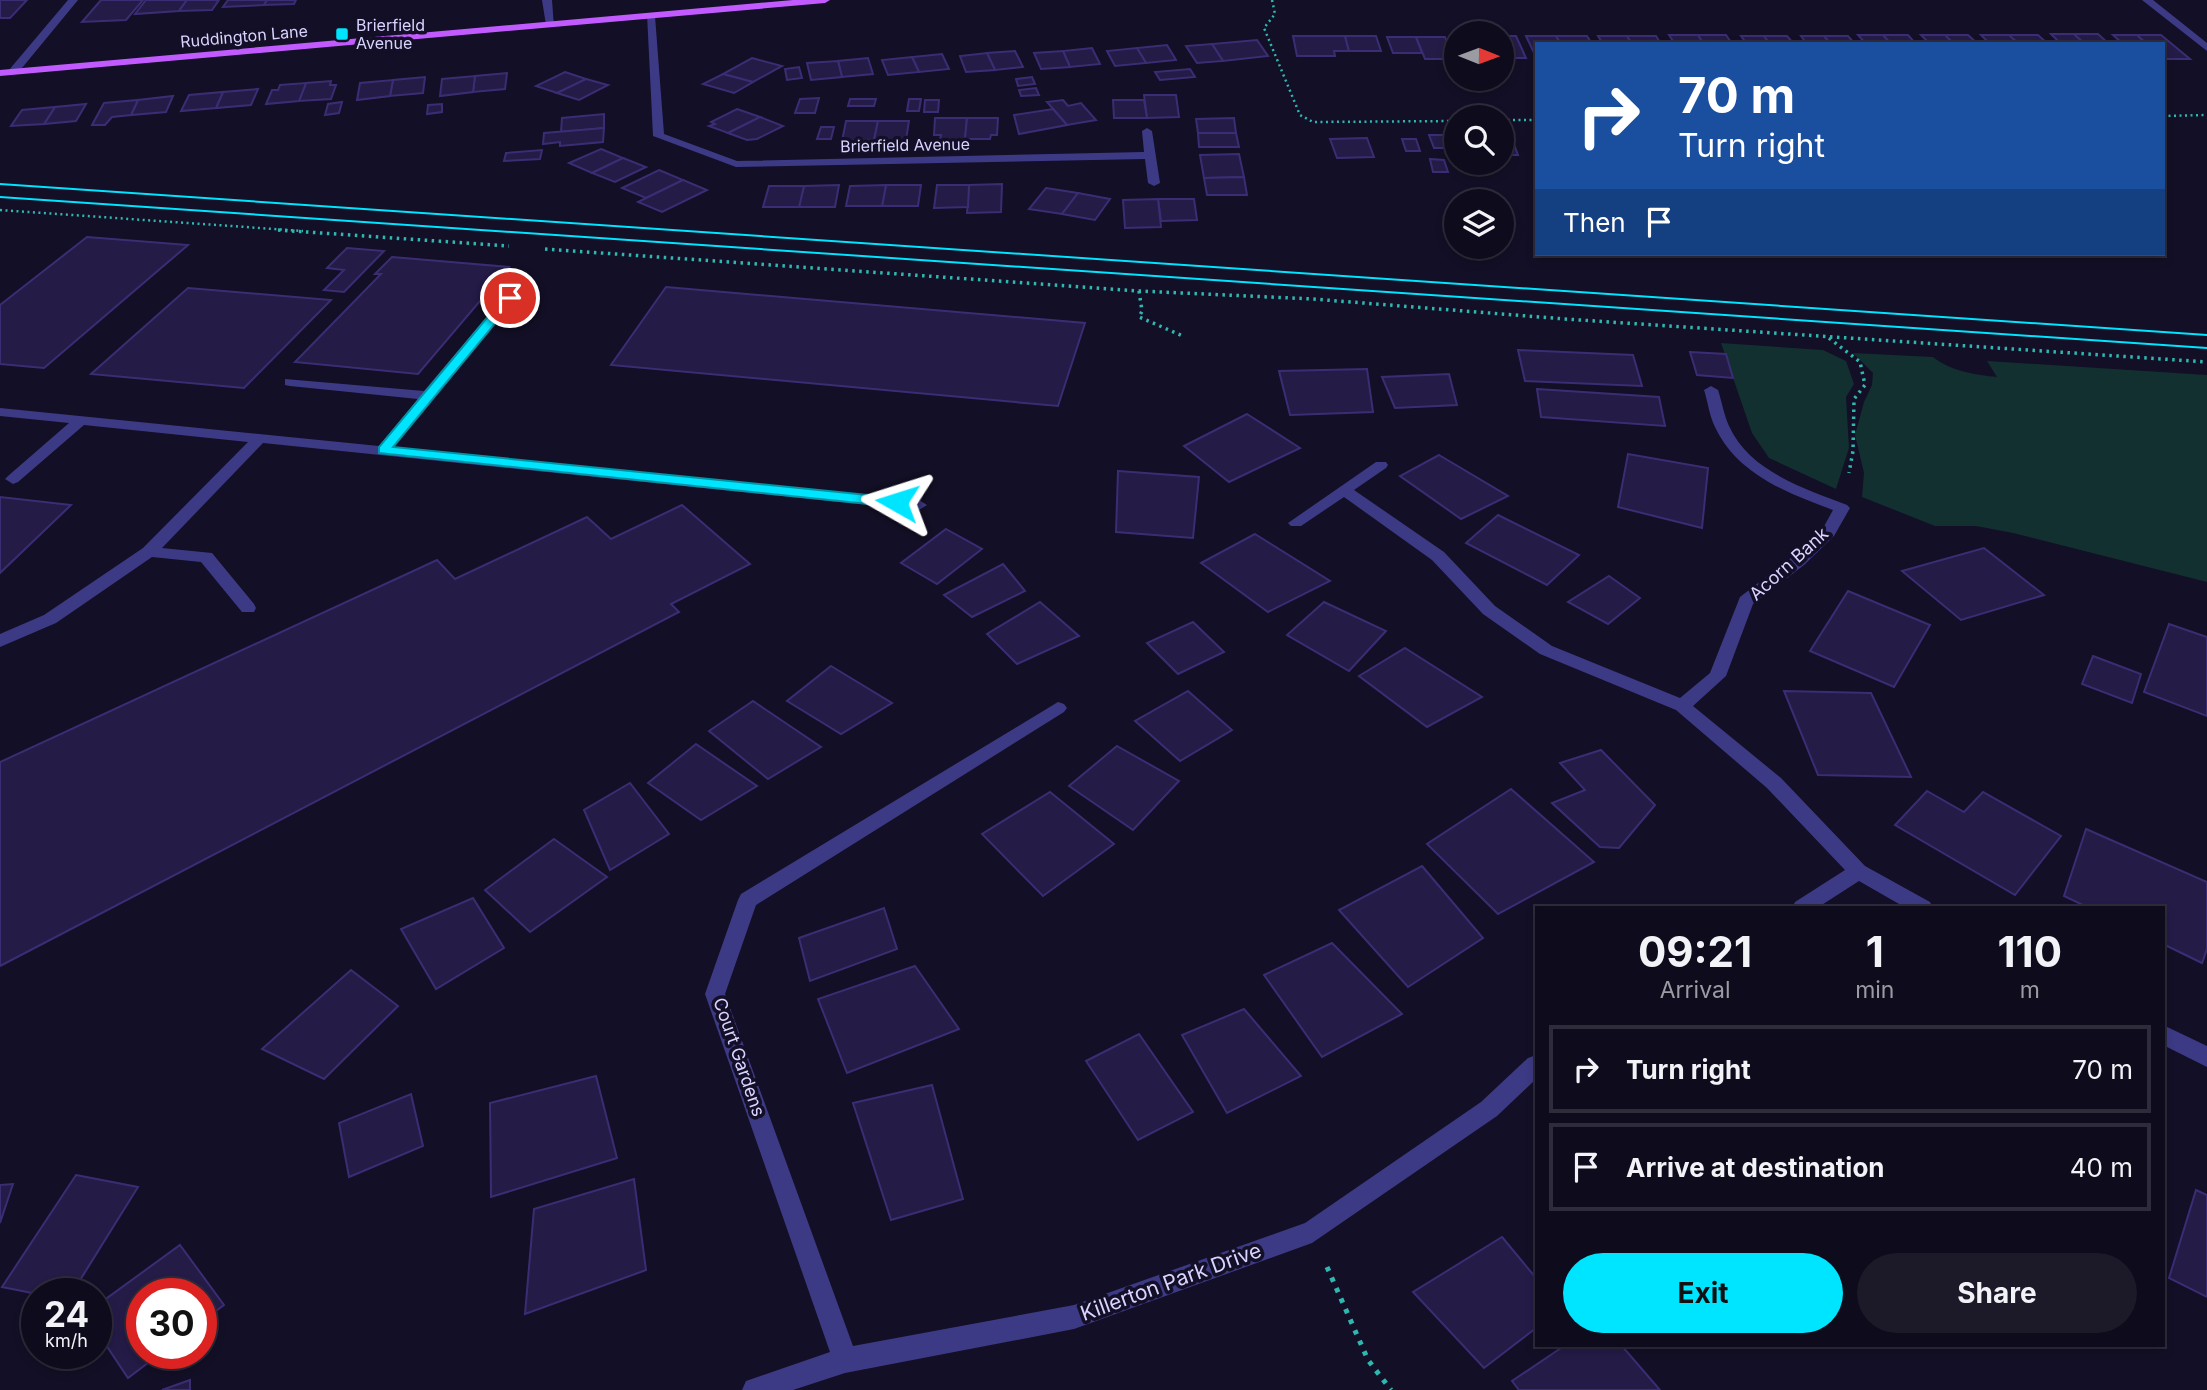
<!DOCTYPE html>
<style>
body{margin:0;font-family:Inter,sans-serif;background:#1c1929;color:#f1f3f6;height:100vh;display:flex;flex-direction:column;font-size:26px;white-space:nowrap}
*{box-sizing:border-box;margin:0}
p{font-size:23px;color:#9b9ba3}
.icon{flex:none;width:38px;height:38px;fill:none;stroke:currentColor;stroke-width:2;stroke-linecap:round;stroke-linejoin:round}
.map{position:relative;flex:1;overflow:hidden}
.details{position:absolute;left:1535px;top:906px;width:630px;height:441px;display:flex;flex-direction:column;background:#0e0b1c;border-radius:0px;box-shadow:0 4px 10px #0003,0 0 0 2px #2e2b3b}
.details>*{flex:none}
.guide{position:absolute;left:1535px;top:42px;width:630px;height:214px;border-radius:0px;box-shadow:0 4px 10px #0003,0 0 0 2px #2e2b3b;background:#1a4fa0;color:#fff;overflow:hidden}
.needle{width:46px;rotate:91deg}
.controls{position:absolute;left:1444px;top:21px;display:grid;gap:14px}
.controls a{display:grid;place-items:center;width:70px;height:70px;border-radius:50%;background:#0e0b1c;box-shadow:0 4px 10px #0003,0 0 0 2px #2e2b3b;font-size:35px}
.speed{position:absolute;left:21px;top:1278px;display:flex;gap:14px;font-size:35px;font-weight:700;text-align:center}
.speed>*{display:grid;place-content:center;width:91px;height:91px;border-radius:50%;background:#0e0b1c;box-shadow:0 4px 10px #0003,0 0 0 2px #2e2b3b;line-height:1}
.speed small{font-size:18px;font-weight:400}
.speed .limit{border:10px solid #d22;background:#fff;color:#111}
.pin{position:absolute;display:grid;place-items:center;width:60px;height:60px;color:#fff;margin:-30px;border:4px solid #fff;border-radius:50%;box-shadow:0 2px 7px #0007}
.me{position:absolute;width:77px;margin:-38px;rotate:276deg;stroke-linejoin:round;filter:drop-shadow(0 0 5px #0008)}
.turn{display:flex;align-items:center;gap:24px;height:147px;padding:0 28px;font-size:32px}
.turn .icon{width:91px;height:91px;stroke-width:2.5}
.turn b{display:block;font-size:49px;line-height:60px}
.then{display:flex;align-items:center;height:66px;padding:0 28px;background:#0003;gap:14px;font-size:26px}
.eta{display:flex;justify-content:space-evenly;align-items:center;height:119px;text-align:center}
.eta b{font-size:42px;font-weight:700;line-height:49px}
.action{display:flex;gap:14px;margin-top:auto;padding:14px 28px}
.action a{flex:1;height:80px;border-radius:42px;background:#00e5ff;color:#111;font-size:28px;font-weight:700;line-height:80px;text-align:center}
.action a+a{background:#1c1929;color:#f1f3f6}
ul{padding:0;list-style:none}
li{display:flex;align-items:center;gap:21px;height:88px;margin:0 14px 10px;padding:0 14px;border:4px solid #2e2b3b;border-radius:0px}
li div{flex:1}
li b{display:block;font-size:26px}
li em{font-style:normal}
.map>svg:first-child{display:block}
</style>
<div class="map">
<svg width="2207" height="1390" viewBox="0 0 2207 1390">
<rect width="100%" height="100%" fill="#130f26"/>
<g fill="#12302f">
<path d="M1721,343L1823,350L1846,361L1854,384L1846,397L1849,448L1836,489L1769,458L1752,433Z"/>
<path d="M1853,353L1933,357C1950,371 1976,375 1997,377L1987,361L2207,375V582L2013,533L1976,526H1935L1862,497L1864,473L1855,435L1864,402L1872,385L1873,373Z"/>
</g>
<g fill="#241b47" stroke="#3b2d73" stroke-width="2">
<path d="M0,0H27L10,18H0Z"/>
<path d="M101,0H143L126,20L82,22Z"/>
<path d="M146,0H187L179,11L135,14Z"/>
<path d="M187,0H219L212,10L179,11Z"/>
<path d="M228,0H267L264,5L223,7Z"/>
<path d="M267,0H296L294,4L264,5Z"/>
<path d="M2051,34H2074L2085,44H2061Z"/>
<path d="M2074,34H2098L2109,44H2085Z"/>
<path d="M1669,35H1698L1704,44H1675Z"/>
<path d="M1698,35H1726L1732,44H1704Z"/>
<path d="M1858,35H1883L1891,44H1866Z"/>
<path d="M1883,35H1908L1916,44H1891Z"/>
<path d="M1921,35H1945L1954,44H1930Z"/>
<path d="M1945,35H1968L1978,44H1954Z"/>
<path d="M1981,35H2009L2019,44H1990Z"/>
<path d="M2009,35H2038L2048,44H2019Z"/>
<path d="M2113,35H2137L2147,44H2123Z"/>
<path d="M2137,35H2161L2190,59H2165L2163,44H2147Z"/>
<path d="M1293,36H1345L1349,51H1334L1335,56H1297Z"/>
<path d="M1345,36H1376L1381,51H1349Z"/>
<path d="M1502,36H1516L1526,58H1502Z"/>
<path d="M1526,36H1556L1561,44H1536V57Z"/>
<path d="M1556,36H1587L1592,44H1561Z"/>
<path d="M1598,36H1627L1632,44H1603Z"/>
<path d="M1627,36H1656L1661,44H1632Z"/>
<path d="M1741,36H1764L1770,44H1747Z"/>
<path d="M1764,36H1787L1794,44H1770Z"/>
<path d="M1801,36H1824L1831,44H1807Z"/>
<path d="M1824,36H1848L1855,44H1831Z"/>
<path d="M1387,37H1416L1422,53H1393Z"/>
<path d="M1416,37H1445L1454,59H1425Z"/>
<path d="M1257,40L1268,56L1223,61L1212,44Z"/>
<path d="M1212,44L1223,61L1197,63L1186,46Z"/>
<path d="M1167,45L1176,60L1146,63L1137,48Z"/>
<path d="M1092,48L1100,64L1070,67L1063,51Z"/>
<path d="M1137,48L1146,63L1115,66L1107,51Z"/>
<path d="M1015,51L1023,67L995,70L987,53Z"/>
<path d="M1063,51L1070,67L1041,69L1034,53Z"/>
<path d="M987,53L995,70L966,72L960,56Z"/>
<path d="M942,54L949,69L919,72L912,57Z"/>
<path d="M912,57L919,72L888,75L882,60Z"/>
<path d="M752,58L782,66L753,82L723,74Z"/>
<path d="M868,58L873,74L842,77L838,61Z"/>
<path d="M838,61L842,77L811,80L807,63Z"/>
<path d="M799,67L802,78L787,80L785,69Z"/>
<path d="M1190,69L1195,77L1160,80L1155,72Z"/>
<path d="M565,72L586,79L557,93L536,86Z"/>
<path d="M507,73L505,89L473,92L475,76Z"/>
<path d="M723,74L753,82L734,93L703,84Z"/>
<path d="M475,76L473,92L440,96L442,79Z"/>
<path d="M425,77L423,93L390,96L393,80Z"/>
<path d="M1032,77L1035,84L1018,86L1016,79Z"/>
<path d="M586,79L608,85L579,100L557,93Z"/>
<path d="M393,80L390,96L357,100L360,83Z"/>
<path d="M331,81L330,85H336L331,99L299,101L306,83Z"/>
<path d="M306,83L299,101L266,104L272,90H278L280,85Z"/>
<path d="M1036,88L1039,95L1021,96L1019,90Z"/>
<path d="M258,89L251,105L216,108L223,92Z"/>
<path d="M223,92L216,108L181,111L189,95Z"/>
<path d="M1144,95H1176L1179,117L1147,118Z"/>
<path d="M173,96L166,112L131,115L138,100Z"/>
<path d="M819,98L815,113H795L800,99Z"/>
<path d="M850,99H876L874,106H848Z"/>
<path d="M909,99H921L919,111H907Z"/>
<path d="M138,100L131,115L112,117L105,125H92L104,103Z"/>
<path d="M925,100H939L938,112H924Z"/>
<path d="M1063,100L1068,106L1081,103L1096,120L1067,125L1047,102Z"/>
<path d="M1113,100H1144L1147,118H1114Z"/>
<path d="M342,102L339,113L325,115L328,104Z"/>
<path d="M86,104L76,121L44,124L55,107Z"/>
<path d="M442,104V112L427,114L428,105Z"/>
<path d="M55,107L44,124L11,126L22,110Z"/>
<path d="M737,109L760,117L728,133L709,126L715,124L711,122Z"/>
<path d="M1053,109L1067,125L1019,134L1014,115Z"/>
<path d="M604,114V128L561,132L562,118Z"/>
<path d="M760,117L783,126L757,139L747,140L728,133Z"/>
<path d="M935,118H967L965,139H940L941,135H934Z"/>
<path d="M967,118H998L997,135H991L990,139H965Z"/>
<path d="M1234,118L1236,133H1198L1196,119Z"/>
<path d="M846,121H878L874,140L842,141Z"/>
<path d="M878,121H909L906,140H874Z"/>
<path d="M821,127H834L831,139H817Z"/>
<path d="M604,128L603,142L560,146V142L543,144L544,133Z"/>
<path d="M1198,133H1236L1239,147H1199Z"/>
<path d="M1429,135H1455L1456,148H1434Z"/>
<path d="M1367,138L1374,157L1337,158L1330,139Z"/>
<path d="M1402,139H1416L1420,151H1406Z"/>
<path d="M1502,142H1513L1518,155H1503Z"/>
<path d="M601,149L623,158L592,173L569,163Z"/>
<path d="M542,150L540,159L504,161L506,153Z"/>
<path d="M1239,154L1244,177L1204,178L1200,155Z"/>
<path d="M623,158L646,167L615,182L592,173Z"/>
<path d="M1430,159L1444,160L1448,172H1433Z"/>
<path d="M659,170L683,180L646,198L622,188Z"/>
<path d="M1244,177L1247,195H1207L1204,178Z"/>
<path d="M683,180L707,190L662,212L638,202Z"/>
<path d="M1002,184L1001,212L967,213L969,185Z"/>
<path d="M839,185L835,207H799L804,186Z"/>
<path d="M886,185H921L918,206H882Z"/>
<path d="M886,185L882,206H846L850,186Z"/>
<path d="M937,185H969L968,207L934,208Z"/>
<path d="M769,186H804L799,207H763Z"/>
<path d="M1046,188L1078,193L1062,214L1029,209Z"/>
<path d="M1078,193L1110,199L1095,220L1062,214Z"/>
<path d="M1158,199H1194L1197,220L1161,221Z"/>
<path d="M1158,199L1161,227L1125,228L1123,200Z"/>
<path d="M87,237L188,245L44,368L0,364V305Z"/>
<path d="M347,248L384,251L344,292L324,290L344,270L327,268Z"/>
<path d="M392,257L509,267L418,374L295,362L381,274H375Z"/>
<path d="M666,287L1085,323L1058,406L611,365Z"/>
<path d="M188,288L331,300L244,388L91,374Z"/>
<path d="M1518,350L1633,355L1642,386L1525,381Z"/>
<path d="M1690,352L1726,354L1733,378L1697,375Z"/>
<path d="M1367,369L1373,412L1290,415L1279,371Z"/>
<path d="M1449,374L1457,405L1395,408L1382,377Z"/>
<path d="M1537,389L1659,397L1665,426L1541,417Z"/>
<path d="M1247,414L1300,448L1229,482L1184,446Z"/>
<path d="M1628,454L1708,468L1702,528L1618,507Z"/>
<path d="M1439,455L1508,496L1461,519L1400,476Z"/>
<path d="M1118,471L1199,477L1193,538L1116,532Z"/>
<path d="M0,497L71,505L0,573Z"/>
<path d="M682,505L750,564L671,604L679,612L0,966V762L437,560L455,579L587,517L611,539Z"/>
<path d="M1498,515L1579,555L1547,585L1466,543Z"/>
<path d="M946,529L982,549L937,584L901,563Z"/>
<path d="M1255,534L1330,581L1268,612L1201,563Z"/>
<path d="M1984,548L2044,595L1961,620L1902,571Z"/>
<path d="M1003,564L1025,591L972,617L944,595Z"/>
<path d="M1609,576L1640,598L1608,624L1568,602Z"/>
<path d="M1848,591L1930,625L1894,687L1810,651Z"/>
<path d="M1040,602L1079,636L1017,664L987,634Z"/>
<path d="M1324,602L1386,631L1349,671L1287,635Z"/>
<path d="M1193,622L1224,652L1178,674L1147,643Z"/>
<path d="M2169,624L2207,637V716L2144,692Z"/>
<path d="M1405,648L1482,697L1427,727L1359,676Z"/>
<path d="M2093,656L2141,674L2132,703L2082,684Z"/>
<path d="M831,666L892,703L841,734L787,701Z"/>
<path d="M1188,691L1232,730L1180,761L1135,721Z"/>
<path d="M1784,691L1871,693L1911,777L1818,775Z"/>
<path d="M753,701L821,747L768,779L709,731Z"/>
<path d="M696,744L757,786L701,820L648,783Z"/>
<path d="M1117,746L1179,781L1133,830L1069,786Z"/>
<path d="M1601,750L1655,805L1619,848L1600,847L1552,803L1585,790L1560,763Z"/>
<path d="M630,783L669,834L610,870L584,810Z"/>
<path d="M1511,789L1594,862L1498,914L1427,844Z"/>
<path d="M1927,791L1964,812L1983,792L2061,836L2015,895L1895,825Z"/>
<path d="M1050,792L1114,844L1043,896L982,834Z"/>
<path d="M2086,829L2207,882V949L2202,963L2163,944V908H2089L2064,896Z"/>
<path d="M554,839L607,877L530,932L485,890Z"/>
<path d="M1422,866L1483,938L1408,987L1339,910Z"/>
<path d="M473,898L504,948L436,989L401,929Z"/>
<path d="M884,908L897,949L810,981L799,938Z"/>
<path d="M1332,943L1402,1014L1322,1057L1264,975Z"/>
<path d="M915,966L959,1029L847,1073L818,999Z"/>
<path d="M351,970L398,1006L324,1079L262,1049Z"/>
<path d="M1244,1009L1301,1076L1227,1113L1182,1035Z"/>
<path d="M1139,1034L1193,1112L1138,1140L1086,1061Z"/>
<path d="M596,1076L617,1158L491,1197L490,1103Z"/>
<path d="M932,1085L963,1199L891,1220L853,1103Z"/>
<path d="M411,1094L423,1146L349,1177L339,1123Z"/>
<path d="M76,1175L138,1187L72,1293L37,1294L2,1287Z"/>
<path d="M634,1179L646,1270L525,1314L534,1209Z"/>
<path d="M13,1184L0,1223V1185Z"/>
<path d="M2196,1190L2207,1195V1297L2169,1278Z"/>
<path d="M1502,1237L1536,1278V1328L1484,1368L1413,1292Z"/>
<path d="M180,1245L224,1305L201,1322V1293H142V1353H161L128,1378L96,1330V1306Z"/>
<path d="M1564,1346H1622L1660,1390H1519L1512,1381Z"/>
<path d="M190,1380V1390H162Z"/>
</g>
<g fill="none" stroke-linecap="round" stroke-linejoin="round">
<g stroke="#2fb8b0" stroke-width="2.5" stroke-dasharray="2 3.5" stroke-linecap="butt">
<path d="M1272,0L1275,14L1264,28L1300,115L1313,122L1456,121"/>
<path d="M2163,116L2207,115"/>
<path d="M1502,120H1536"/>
<path d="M0,210L303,231"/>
</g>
<g stroke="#2fb8b0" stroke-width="3.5" stroke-dasharray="2.5 4.5" stroke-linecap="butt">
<path d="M278,230L509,246"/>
<path d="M545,249L1139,291L1313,299L1565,319L2207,362"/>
<path d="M1139,291L1142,311L1139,317L1183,336"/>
<path d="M1829,338L1860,362L1865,385L1854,399L1853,451L1849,473"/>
</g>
<path stroke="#2fb8b0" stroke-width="5" stroke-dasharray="4.5 7" stroke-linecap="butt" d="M1327,1267L1368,1360L1391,1390"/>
<g fill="#3d3a85" fill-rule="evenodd">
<path d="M68,0H78L17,74H9V70Z"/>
<path d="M542,0H552L554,27L546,25Z"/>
<path d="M2142,0H2153L2207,43V51Z"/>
<path d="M647,14L655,16L664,134L737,161L1144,152L1142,131L1147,128L1152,131L1160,183L1154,186L1148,183L1145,159L736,167L653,136Z"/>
<path d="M526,274L532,278L530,281L393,447L919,500L927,505L919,510L263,443L162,548L212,553L254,604L256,608L254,612H242L201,562L152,557L56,623L0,647V634L44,615L143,548L248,442L84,425L18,482L13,484L5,479L8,476L69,423L0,416V408L379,446L418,399L290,386L285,385V379L424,391L522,275Z"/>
<path d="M1711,386L1718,390C1722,402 1724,415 1729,426C1750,472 1804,488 1847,505L1850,508L1834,536L1804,565L1753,604L1726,676L1693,706L1781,778L1865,866L1930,902L1933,908H1906L1859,881L1817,908H1792L1795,902L1845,870L1767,788L1676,710L1540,654L1483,614L1432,560L1344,497L1301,526H1291L1288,523L1376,462H1386L1388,465L1386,468L1354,490L1444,552L1495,606L1552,646L1680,698L1710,673L1740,597L1792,557L1822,530L1833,510C1787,493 1737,474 1715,427C1709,415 1708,402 1704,390Z"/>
<path d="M1058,702L1064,704L1067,708L1064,712L756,905L725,994L853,1346L1074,1305L1305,1223L1481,1102L1528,1058L1536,1055V1079L1497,1116L1312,1243L1074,1329L845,1373L793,1390H742L746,1381L830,1352L705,994L738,900L741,894Z"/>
<path d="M2163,1025L2207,1046V1067L2163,1045Z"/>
</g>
<path fill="#c25bff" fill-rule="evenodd" d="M793,0H830L825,3L0,76V70Z"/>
<g stroke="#00e5ff" stroke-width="2">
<path d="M0,184L2207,335"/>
<path d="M0,197L2207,348"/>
</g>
</g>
<path fill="#00e5ff" stroke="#0095a6" stroke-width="2" d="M506,295L516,298L393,447L897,498L903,502L897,507L379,453V447Z"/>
<rect fill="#00e5ff" stroke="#130f26" stroke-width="2.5" x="335" y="27" width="14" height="14" rx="3.5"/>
<g text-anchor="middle" stroke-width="7" stroke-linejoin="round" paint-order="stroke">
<g font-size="16" fill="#d9d4ff" stroke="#130f26" text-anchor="start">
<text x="356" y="31">Brierfield<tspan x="356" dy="18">Avenue</tspan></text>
</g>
<g font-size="16" fill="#d9d4ff" stroke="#130f26">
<text transform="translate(244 36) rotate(-5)" y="6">Ruddington Lane</text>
<text transform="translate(905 145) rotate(-1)" y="6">Brierfield Avenue</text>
</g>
<g font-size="18" fill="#d9d4ff" stroke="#130f26">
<text transform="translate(1789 564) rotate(-42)" y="6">Acorn Bank</text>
<text transform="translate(739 1057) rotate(71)" y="6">Court Gardens</text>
</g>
<g font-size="21" fill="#d9d4ff" stroke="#130f26">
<text transform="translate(1171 1282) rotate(-20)" y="7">Killerton Park Drive</text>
</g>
</g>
</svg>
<div class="controls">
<a><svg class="needle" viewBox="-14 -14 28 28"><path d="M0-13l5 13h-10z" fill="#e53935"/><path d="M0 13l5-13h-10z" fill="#9b9ba3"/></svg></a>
<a><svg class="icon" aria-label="search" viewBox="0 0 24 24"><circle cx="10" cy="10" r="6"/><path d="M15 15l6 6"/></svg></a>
<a><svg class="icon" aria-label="layers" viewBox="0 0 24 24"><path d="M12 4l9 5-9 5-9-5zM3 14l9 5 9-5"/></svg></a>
</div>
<div class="speed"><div>24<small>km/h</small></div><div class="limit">30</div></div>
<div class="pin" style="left:510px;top:298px;background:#d93025"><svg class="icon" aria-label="arrive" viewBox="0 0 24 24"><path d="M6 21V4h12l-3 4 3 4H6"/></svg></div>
<svg class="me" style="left:897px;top:502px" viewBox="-20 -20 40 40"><path d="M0-17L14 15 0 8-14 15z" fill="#00e5ff" stroke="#fff" stroke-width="4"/></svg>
<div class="guide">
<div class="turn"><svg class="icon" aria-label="right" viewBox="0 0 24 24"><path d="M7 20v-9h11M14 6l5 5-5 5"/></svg><div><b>70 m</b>Turn right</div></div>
<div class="then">Then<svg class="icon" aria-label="arrive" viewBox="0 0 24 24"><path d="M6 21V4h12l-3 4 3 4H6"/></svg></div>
</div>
<section class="details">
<div class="eta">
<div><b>09:21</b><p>Arrival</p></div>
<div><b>1</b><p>min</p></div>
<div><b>110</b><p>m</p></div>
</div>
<ul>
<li><svg class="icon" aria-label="right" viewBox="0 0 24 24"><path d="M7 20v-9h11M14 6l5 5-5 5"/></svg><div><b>Turn right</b></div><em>70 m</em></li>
<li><svg class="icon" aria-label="arrive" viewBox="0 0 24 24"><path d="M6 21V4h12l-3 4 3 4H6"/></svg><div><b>Arrive at destination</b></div><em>40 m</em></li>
</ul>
<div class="action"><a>Exit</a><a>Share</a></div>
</section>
</div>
